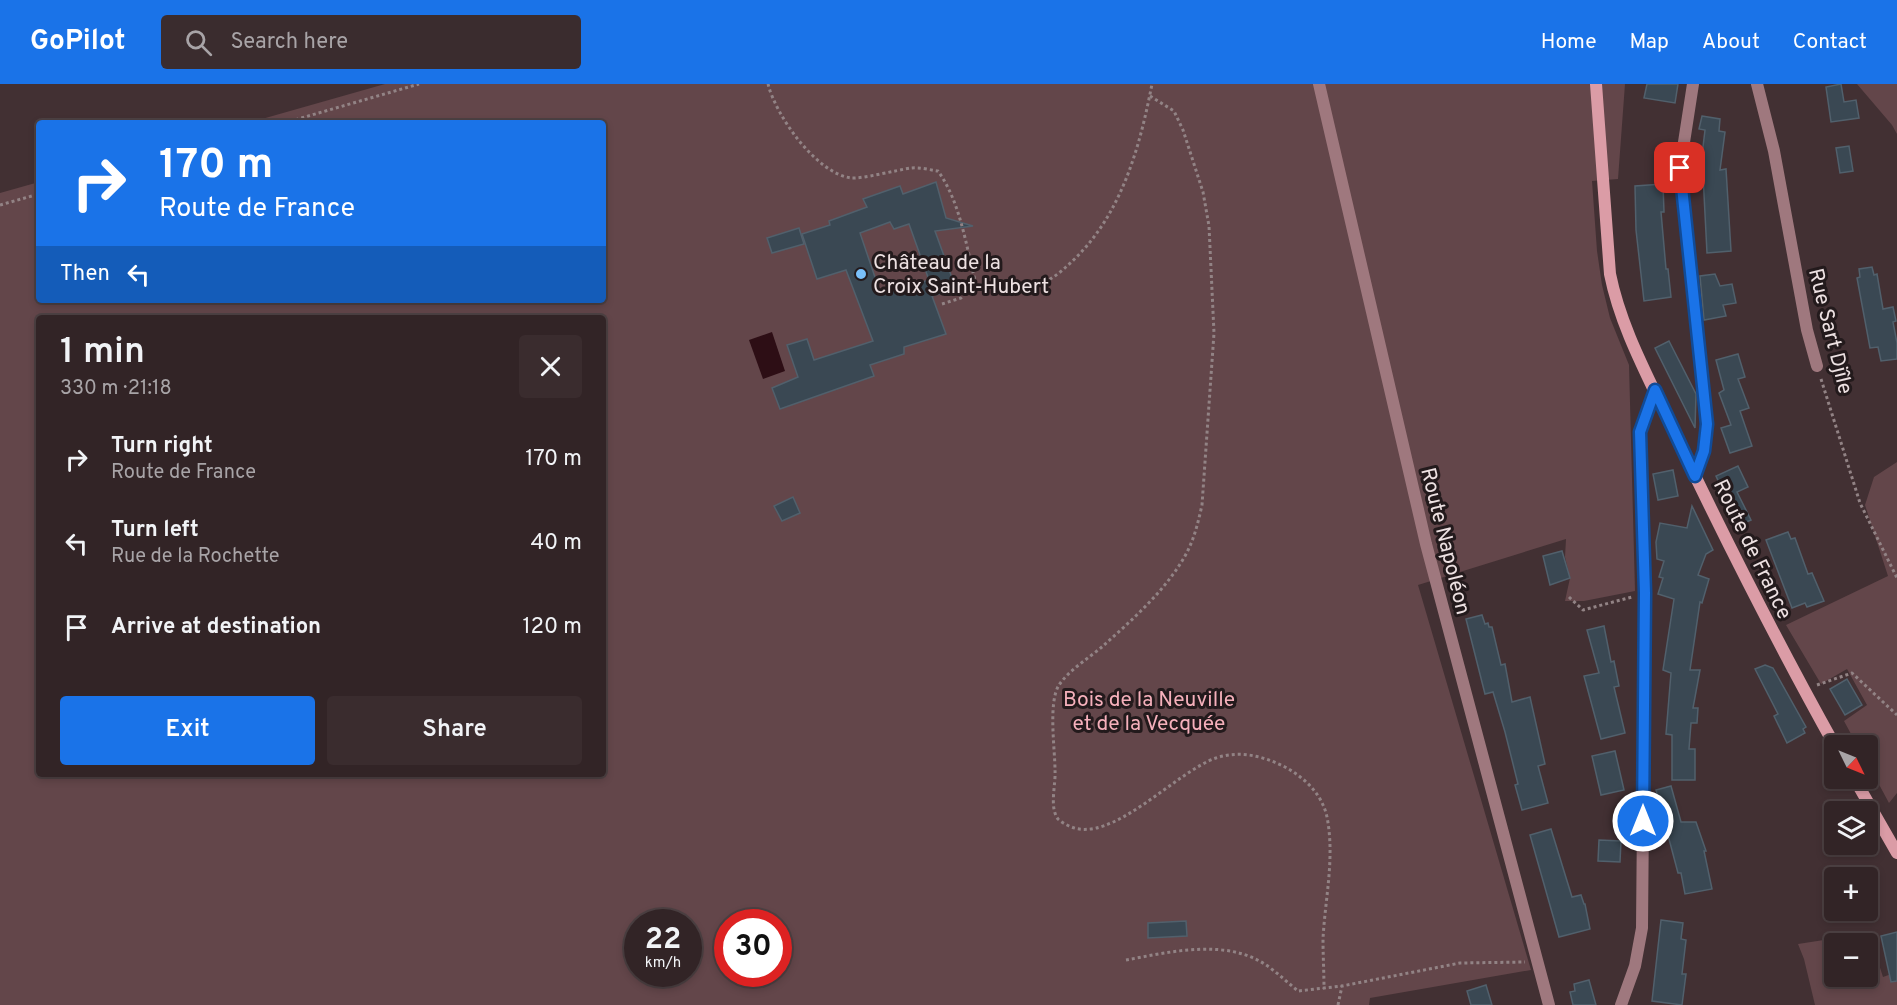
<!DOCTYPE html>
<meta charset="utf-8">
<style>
body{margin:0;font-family:Overpass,sans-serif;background:#3a2c2e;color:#f1f3f6;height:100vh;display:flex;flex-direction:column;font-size:22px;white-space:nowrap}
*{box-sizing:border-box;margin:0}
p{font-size:20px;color:#a8a4a7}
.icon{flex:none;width:33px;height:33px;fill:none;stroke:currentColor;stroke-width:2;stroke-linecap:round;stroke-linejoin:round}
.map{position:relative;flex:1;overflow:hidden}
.panel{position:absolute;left:36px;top:231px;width:570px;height:462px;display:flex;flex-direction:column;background:#322426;border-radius:6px;box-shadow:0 3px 9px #0003,0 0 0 2px #4d4143}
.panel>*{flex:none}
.hud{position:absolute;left:36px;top:36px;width:570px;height:183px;border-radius:6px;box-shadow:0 3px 9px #0003,0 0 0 2px #4d4143;background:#1a73e8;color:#fff;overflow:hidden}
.needle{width:39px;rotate:133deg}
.fabs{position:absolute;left:1824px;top:651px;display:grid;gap:12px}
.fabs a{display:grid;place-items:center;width:54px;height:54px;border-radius:6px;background:#322426;box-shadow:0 3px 9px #0003,0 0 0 2px #4d4143;font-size:30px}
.speed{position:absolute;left:624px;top:825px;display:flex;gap:12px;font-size:30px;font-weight:700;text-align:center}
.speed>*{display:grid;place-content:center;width:78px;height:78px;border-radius:50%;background:#322426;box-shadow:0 3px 9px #0003,0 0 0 2px #4d4143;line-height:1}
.speed small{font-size:15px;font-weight:400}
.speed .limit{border:9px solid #d22;background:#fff;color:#111}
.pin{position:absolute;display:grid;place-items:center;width:51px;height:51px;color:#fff;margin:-26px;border-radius:12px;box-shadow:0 3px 9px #0006}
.me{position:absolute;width:66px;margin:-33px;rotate:0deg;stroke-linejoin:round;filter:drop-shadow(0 0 4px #0008)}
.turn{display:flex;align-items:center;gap:21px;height:126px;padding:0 24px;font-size:27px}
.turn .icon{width:78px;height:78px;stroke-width:2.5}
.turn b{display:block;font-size:42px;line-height:51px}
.then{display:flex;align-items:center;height:57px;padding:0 24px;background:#0003;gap:12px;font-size:22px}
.round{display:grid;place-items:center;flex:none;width:63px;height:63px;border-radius:6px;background:#3a2c2e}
.overview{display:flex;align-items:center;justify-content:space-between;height:102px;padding:0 24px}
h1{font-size:36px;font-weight:600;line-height:45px}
.action{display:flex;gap:12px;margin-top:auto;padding:12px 24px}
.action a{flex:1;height:69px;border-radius:6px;background:#1a73e8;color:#fff;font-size:24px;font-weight:600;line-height:69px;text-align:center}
.action a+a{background:#3a2c2e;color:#f1f3f6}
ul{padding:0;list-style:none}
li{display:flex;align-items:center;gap:18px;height:84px;padding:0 24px}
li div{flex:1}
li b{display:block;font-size:22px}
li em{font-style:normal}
header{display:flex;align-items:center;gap:36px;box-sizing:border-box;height:84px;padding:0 30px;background:#1a73e8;color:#fff}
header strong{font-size:28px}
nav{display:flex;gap:33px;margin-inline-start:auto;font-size:21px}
.search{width:420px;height:54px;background:#3a2c2e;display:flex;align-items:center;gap:15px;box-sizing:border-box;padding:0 21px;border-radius:6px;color:#a8a4a7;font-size:22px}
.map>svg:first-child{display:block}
</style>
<header>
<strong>GoPilot</strong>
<div class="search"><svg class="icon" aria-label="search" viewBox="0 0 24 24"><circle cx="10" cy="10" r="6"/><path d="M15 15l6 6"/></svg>Search here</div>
<nav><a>Home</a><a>Map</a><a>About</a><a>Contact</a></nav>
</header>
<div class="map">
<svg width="1897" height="921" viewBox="0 0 1897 921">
<rect width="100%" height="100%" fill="#423033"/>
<g fill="#63464a" fill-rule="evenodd">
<path d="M385,0H1625L1618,95L1592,97L1597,167L1602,201L1610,234L1629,281L1635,507L1584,517H1565L1570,494L1565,473L1566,455L1418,501L1531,886L1370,914L1369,921H0V109L39,98V216H603V39H248ZM39,234H603V690H39ZM638,838H688V890H638ZM728,838H778V890H728Z"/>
<path d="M1857,0H1897V50L1892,41Z"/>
<path d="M1897,378V709L1889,719L1868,680V662L1857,661L1844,637L1867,621L1847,585L1821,600L1786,541L1888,492L1865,421L1874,393Z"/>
<path d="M1869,849L1883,893L1897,888V921H1815L1804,875L1798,860ZM1834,860H1868V892H1834Z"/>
</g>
<path fill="#2d0e15" d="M772,248L785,287L763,295L749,256Z"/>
<g fill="#3a4853" stroke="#51606c" stroke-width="1.5" fill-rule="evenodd">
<path d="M1647,0H1678L1675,19L1644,14Z"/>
<path d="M1841,0L1844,18L1856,16L1859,34L1831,38L1826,3Z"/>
<path d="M1702,32L1720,35L1719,47L1725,48L1720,86L1726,85L1731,167L1707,169L1702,71L1705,46L1699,45Z"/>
<path d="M1849,62L1853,87L1840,89L1836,64Z"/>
<path d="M936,98L946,134L973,142L935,147L956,205L932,212L946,250L904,263V270L870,281L874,292L780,325L772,304L798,293L787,261L807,255L814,276L873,257L846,186L817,195L802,150L830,141L829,137L867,123L863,115L900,102L903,110ZM890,138L894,145L909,140L929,196L881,211L860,149Z"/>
<path d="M1663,100L1664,128H1661L1666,185H1668L1671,213L1644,217L1636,146L1635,102Z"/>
<path d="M799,144L804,160L772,169L767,154Z"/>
<path d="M1872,183L1874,191L1877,190L1883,225L1893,223L1896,237L1893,238L1897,259V275L1881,277L1878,263L1870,264L1857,194L1860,193L1859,185Z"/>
<path d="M1715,190L1720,202L1732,200L1736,219L1723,221L1726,232L1704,236L1700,192Z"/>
<path d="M1669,257L1696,310L1695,344L1655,264Z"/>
<path d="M1738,270L1745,293L1738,295L1749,324L1740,327L1752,362L1730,369L1721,344L1731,341L1719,309L1724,306L1716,276Z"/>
<path d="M1738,382L1748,403L1737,408L1751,436L1739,441L1716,392Z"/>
<path d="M1673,386L1678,412L1658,416L1653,390Z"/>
<path d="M793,413L800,429L782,437L774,422Z"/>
<path d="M1692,422L1713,466L1706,470L1698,491L1709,495L1702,519L1700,518L1690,586H1700L1693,624H1698L1697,639H1691L1689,665H1695V696H1672V651L1666,650L1671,589L1663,586L1674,515L1658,510L1663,494L1659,493L1664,477L1657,475L1656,458L1660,439L1687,444Z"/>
<path d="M1788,448L1791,455L1795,454L1808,490L1812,489L1824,517L1807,523L1805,519L1792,524L1766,456Z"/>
<path d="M1562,467L1570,494L1550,501L1543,472Z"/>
<path d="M1482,531L1485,540L1488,539L1489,543H1492L1501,581L1505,580L1512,618L1530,613L1545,680L1538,682L1548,719L1522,726L1515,701L1518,700L1505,648L1493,608L1485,610L1466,535Z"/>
<path d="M1604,542L1611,578L1614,577L1619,602L1614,603L1625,649L1601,655L1584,592L1599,589L1587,546Z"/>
<path d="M1765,581L1773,584L1806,643L1803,645L1805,649L1787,659L1774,632L1778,630L1755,585Z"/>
<path d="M1847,595L1862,621L1845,631L1830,605Z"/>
<path d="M1615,667L1624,706L1601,711L1592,672Z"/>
<path d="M1671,702L1681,738H1696L1706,767H1704L1712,805L1685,810L1681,789H1678L1656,706Z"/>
<path d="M1551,745L1572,813L1581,811L1584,820H1585L1590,845L1559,853L1530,751Z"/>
<path d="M1599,756L1621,757L1620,778L1598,777Z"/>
<path d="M1661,836L1683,839L1681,855L1686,856L1682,890H1686L1682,921L1652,917Z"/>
<path d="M1186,837L1187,852L1148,854V839Z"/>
<path d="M1897,848V897L1891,898L1881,852Z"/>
<path d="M1589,896L1596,921H1573L1570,908L1575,907L1574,900Z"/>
<path d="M1486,901L1492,921H1471L1467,907Z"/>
</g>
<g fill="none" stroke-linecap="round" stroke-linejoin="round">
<g stroke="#928385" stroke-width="3" stroke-dasharray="3 3" stroke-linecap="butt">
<path d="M768,0C776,32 816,89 851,94C862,95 897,86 911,84C920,83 930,86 938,87C961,119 966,163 976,200C994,202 1014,207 1031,203C1044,201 1057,191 1066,183C1120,136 1139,67 1152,0"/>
<path d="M1150,12L1174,27L1183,46L1203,108L1209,142L1214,249L1202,421C1198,439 1194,456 1185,472C1165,507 1132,536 1103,562C1089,574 1069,586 1059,601C1048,618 1055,666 1055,686C1056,701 1049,723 1058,735C1061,738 1065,740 1069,742C1111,762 1175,688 1216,674C1240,666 1263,672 1285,683C1305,694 1322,710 1327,733C1335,774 1325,815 1323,855C1323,872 1324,888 1324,905"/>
<path d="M284,39L419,0"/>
<path d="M0,121L39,110"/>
<path d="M942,220L961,214L976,200"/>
<path d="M1821,295L1860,419L1897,494"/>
<path d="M1569,513L1583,526L1632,513"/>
<path d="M1817,601L1852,589L1897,631"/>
<path d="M1126,876C1170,868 1226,854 1266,881C1278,889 1288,899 1298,907L1342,902"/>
<path d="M1338,921L1342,902L1460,879L1525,878"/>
</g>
<g stroke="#9f787e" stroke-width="12">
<path d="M1319,0L1426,460L1549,921"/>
<path d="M1693,0L1680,84L1707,340L1704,367L1695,392"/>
<path d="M1757,0L1774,67L1807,246L1817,282"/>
<path d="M1621,921L1635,882L1642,844L1645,509L1640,348L1655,306"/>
</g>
<g stroke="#db9ca6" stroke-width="12">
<path d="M1596,0L1610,190C1621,245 1650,296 1673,346C1724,453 1777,558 1835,662"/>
<path d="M1854,694L1897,769"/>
</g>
</g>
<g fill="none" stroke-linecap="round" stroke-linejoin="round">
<defs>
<path id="route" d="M1643,737L1645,509L1640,348L1655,306L1695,392L1704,367L1707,340L1680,84"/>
</defs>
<use href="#route" stroke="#114b97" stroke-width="15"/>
<use href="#route" stroke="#1a73e8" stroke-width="10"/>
</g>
<circle fill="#79bff8" stroke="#231a1c" stroke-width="2" cx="861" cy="190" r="6"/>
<g text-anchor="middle" stroke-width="6" stroke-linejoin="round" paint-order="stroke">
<g font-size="21" fill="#ede1e2" stroke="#231a1c" text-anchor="start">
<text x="873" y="185">Château de la<tspan x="873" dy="24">Croix Saint-Hubert</tspan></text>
</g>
<g font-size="21" fill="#ede1e2" stroke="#231a1c">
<text transform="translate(1831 247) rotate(76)" y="7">Rue Sart Djîle</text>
<text transform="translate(1446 457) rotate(76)" y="7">Route Napoléon</text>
<text transform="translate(1753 465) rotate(64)" y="7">Route de France</text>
</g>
<g font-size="21" fill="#f5b0bb" stroke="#231a1c">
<text x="1149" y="622">Bois de la Neuville<tspan x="1149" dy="24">et de la Vecquée</tspan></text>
</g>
</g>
</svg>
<div class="fabs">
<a><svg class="needle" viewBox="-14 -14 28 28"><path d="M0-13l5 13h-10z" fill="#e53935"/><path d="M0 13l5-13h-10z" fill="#a8a4a7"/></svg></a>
<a><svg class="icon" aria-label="layers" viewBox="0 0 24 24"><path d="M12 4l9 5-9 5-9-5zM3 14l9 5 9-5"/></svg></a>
<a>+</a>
<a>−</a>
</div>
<div class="speed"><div>22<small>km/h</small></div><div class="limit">30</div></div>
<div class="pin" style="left:1680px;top:84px;background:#d93025"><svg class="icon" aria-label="arrive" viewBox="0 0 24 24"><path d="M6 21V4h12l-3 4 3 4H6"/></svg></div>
<svg class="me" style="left:1643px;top:737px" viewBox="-20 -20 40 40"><circle r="17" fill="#1a73e8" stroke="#fff" stroke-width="3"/><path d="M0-11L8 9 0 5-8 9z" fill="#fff"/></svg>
<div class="hud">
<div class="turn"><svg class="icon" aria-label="right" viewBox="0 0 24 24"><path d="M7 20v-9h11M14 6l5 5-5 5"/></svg><div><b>170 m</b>Route de France</div></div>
<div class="then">Then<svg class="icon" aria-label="left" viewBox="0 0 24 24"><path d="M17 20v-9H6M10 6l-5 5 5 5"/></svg></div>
</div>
<section class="panel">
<div class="overview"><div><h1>1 min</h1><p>330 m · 21:18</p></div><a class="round"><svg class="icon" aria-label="close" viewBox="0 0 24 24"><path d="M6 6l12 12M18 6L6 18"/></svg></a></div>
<ul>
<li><svg class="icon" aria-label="right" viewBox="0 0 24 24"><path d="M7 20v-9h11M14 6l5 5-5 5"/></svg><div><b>Turn right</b><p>Route de France</p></div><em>170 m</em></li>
<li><svg class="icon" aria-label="left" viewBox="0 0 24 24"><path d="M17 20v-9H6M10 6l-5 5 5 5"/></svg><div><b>Turn left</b><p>Rue de la Rochette</p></div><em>40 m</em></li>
<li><svg class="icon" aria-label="arrive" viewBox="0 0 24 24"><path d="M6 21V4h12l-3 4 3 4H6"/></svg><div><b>Arrive at destination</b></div><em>120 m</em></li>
</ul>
<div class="action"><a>Exit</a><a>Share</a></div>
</section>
</div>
